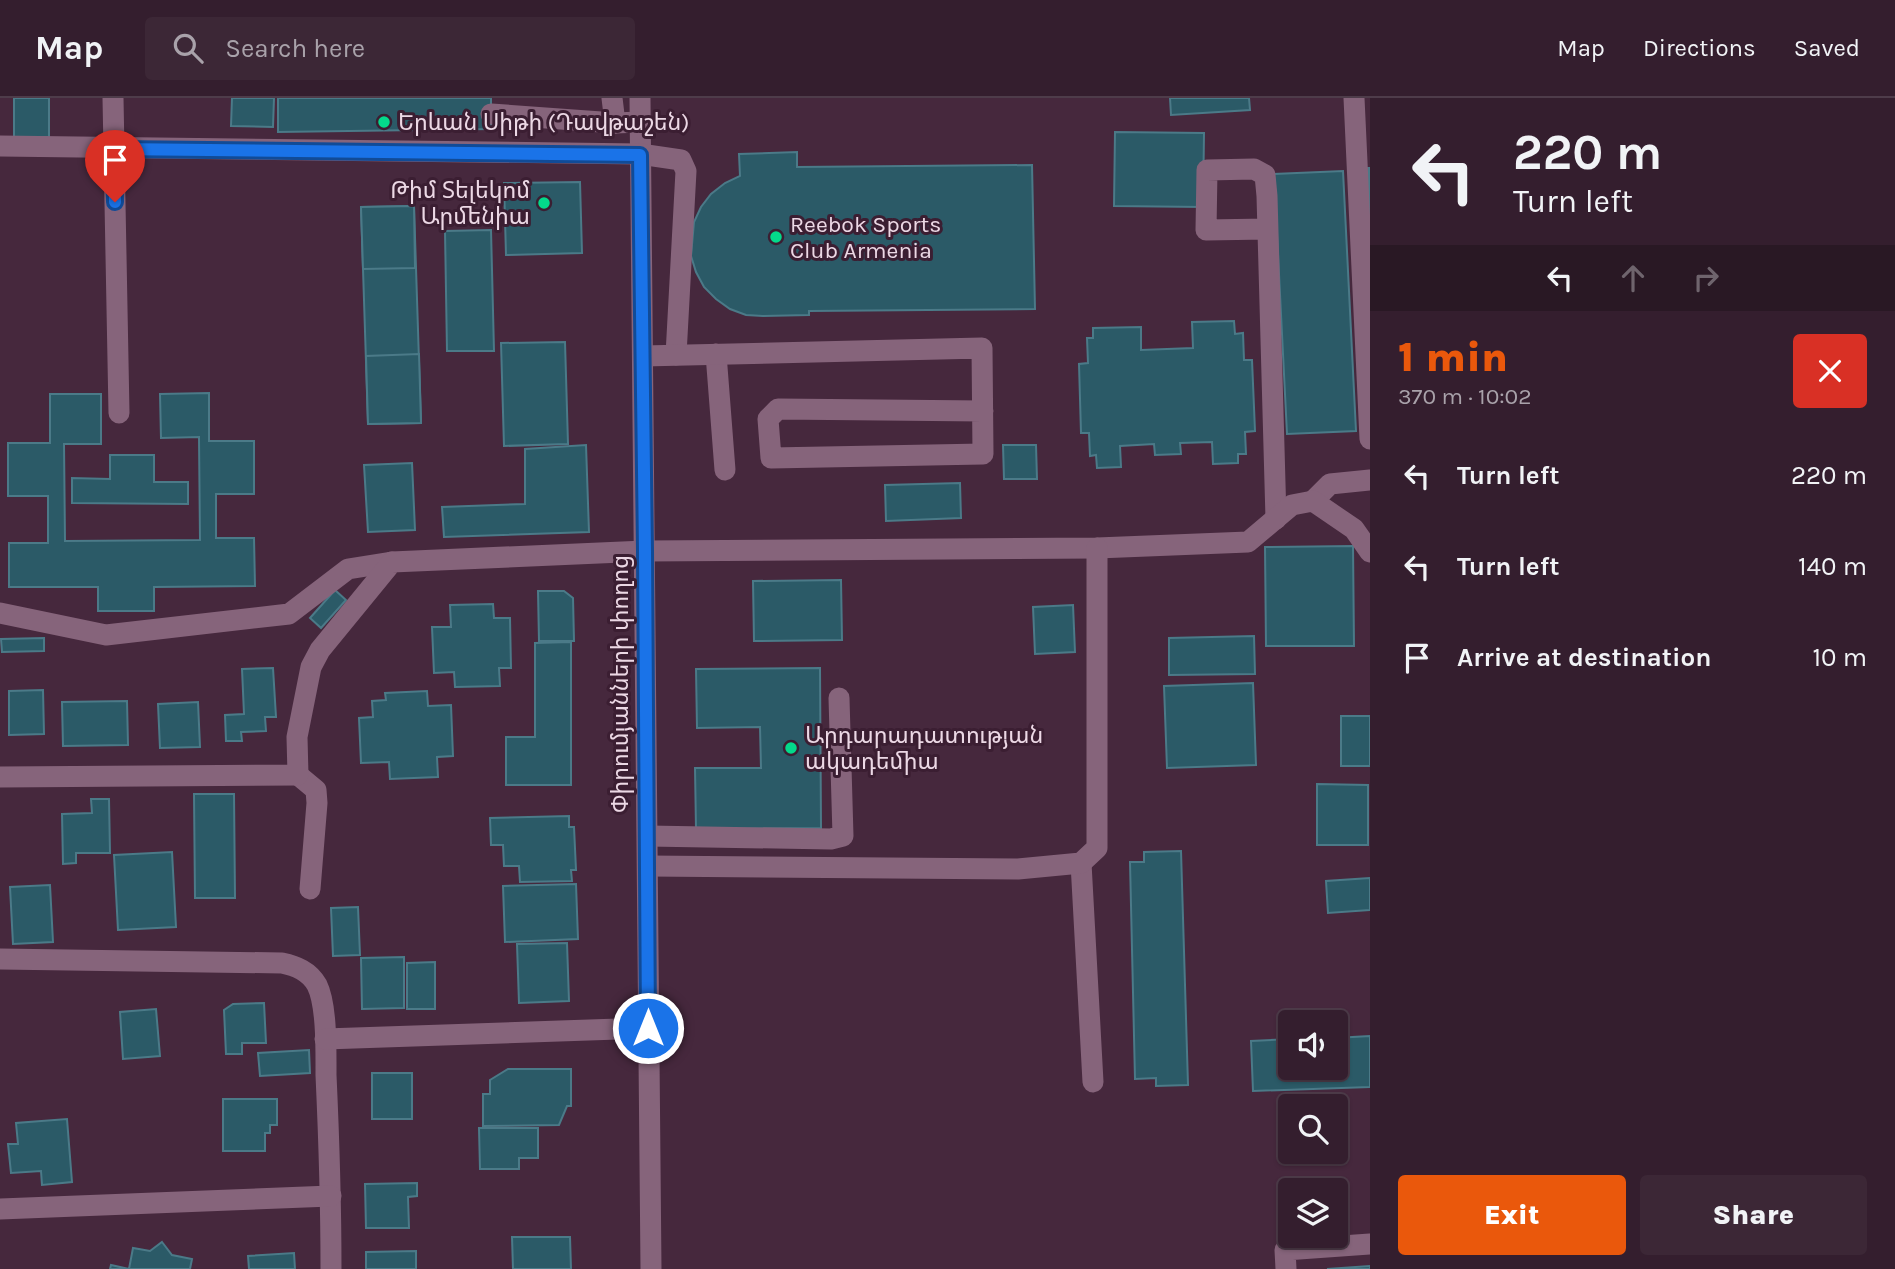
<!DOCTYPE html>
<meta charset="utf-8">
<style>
body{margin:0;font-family:Karla,"Noto Sans Armenian",sans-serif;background:#3c2736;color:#f1f3f6;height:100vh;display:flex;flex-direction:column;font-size:26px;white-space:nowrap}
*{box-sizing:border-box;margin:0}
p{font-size:23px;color:#a9a2aa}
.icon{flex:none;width:38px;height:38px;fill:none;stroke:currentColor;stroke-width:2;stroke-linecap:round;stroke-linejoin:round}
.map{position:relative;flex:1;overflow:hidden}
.panel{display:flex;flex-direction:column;background:#341e2e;width:525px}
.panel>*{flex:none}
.hud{background:#341e2e;color:#f1f3f6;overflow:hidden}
.tools{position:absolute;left:1278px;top:912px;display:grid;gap:14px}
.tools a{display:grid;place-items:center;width:70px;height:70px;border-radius:7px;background:#341e2e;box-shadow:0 2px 5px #0004,0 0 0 2px #4e3c4a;font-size:35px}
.pin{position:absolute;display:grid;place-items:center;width:60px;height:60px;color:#fff;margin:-72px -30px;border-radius:50% 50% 50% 0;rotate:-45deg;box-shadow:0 0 7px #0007}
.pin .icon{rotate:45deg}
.me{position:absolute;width:77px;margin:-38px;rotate:0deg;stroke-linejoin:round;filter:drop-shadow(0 0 5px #0008)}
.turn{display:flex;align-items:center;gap:24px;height:147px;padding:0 28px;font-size:32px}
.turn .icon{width:91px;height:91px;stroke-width:2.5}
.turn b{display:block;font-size:49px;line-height:60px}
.lanes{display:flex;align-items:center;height:66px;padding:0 28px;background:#0003;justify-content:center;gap:35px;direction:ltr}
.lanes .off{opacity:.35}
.round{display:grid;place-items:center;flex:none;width:74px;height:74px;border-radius:7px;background:#3c2736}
.head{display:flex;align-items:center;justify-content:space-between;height:119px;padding:0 28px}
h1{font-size:42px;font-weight:800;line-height:52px;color:#ea580c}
.action{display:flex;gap:14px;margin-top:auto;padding:14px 28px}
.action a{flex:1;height:80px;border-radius:7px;background:#ea580c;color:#fff;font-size:28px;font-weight:800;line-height:80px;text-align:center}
.action a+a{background:#3c2736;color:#f1f3f6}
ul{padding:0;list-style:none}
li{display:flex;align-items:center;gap:21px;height:91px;padding:0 28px}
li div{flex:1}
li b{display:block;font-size:26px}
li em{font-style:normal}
header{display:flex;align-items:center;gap:42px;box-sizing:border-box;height:98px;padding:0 35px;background:#341e2e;border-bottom:2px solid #4e3c4a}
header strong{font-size:33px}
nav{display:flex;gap:38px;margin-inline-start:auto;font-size:24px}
.search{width:490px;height:63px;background:#3c2736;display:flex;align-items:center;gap:18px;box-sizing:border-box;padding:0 24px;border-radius:7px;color:#a9a2aa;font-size:26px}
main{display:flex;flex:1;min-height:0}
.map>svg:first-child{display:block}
</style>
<header>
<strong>Map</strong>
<div class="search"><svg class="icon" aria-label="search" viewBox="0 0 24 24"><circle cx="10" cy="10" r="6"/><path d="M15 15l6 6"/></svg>Search here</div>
<nav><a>Map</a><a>Directions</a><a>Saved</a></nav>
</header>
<main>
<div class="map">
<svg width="1370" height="1171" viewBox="0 0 1370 1171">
<rect width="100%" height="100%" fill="#46283d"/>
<g fill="#2b5a67" stroke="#4b7a88" stroke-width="2">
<rect x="14" y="0" width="35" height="39"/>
<path d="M232,0H274L273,29L231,28Z"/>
<path d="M278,0H491V31L278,34Z"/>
<path d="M1170,0H1249L1250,12L1171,17Z"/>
<path d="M1115,34L1204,35L1203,109L1114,108Z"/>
<path d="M797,54V69L1032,67L1035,211L809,213V217L763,218L746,217L730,211L716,201L704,189L696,174L691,158L694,124L701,109L711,96L725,85L740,78L739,56Z"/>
<path d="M1368,70H1370V141Z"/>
<path d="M1343,73L1356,333L1287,336L1274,76Z"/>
<path d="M580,84L582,155L506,157L504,85Z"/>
<path d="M414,108L421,325L368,326L361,109Z"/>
<path d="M414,108L415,170L363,171L361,109Z"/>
<path d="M491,132L494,253H447L445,133Z"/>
<path d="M1234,223L1235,236L1243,235L1244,262H1252L1255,333L1245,334L1246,356H1238V365L1213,366L1212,344L1180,345L1181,356L1155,357L1154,346L1120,348L1121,369L1097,370L1096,357L1090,358L1089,335H1081L1079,266L1088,265L1087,240H1093V230L1141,229V252L1193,250L1192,224Z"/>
<path d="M565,244L568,346L504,348L501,245Z"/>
<path d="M419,256L421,325L368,326L366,258Z"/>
<path d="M209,295V343H254V396H216V440H254L255,488L154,489V513H98V489H9V445H48V398H8V345H50V296H101V346H64L65,443L200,442L199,339L161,340L160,296Z"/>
<path d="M586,347L589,434L444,439L442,409L525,406V351Z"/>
<path d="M1003,347H1036L1037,381H1004Z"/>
<path d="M110,357H154V384H188V406L72,405V380L110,381Z"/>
<path d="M412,365L415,432L368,434L364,367Z"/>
<path d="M960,385L961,420L886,423L885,387Z"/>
<path d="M1353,448L1354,548H1266L1265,449Z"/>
<path d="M841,482L842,542L754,543L753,483Z"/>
<path d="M335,492L346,502L321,530L310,520Z"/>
<path d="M538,493H564L573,500L574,543H539Z"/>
<path d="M493,506L494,520H510L511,570H499L500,588L455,589L454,574L434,575L432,529H451L450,507Z"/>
<path d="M1073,507L1075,554L1035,556L1033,509Z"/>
<path d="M1254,538L1255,576L1169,577V540Z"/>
<path d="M44,540V553L2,554L1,541Z"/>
<path d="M571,544V687H506V639H535V545Z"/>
<path d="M273,570L276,619H265L266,633L241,634L242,643H226L225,617L244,616L242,571Z"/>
<path d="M820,570L821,730L696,731L695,670H761L760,629L697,630L696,571Z"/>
<path d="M1253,585L1256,667L1167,670L1164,588Z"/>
<path d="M43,592L44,636L9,637V593Z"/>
<path d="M427,593L428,608L451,607L453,658L437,659L438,679L390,681L389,664L361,665L359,620L373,619L372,603L386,602L385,595Z"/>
<path d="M127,603L128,647L63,648L62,604Z"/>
<path d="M198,604L200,649L160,650L158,606Z"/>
<rect x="1341" y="618" width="29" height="50"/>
<path d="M1317,686L1368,687V747H1317Z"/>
<path d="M194,696H234L235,800H195Z"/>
<path d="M91,701H109L110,755H76V765L63,766L62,716L92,715Z"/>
<path d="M569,718V729H574L576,772H571L572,783L520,784L519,768H504L503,747H491L490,720Z"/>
<path d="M1181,753L1188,987L1156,988V980L1135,981L1130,764H1144V754Z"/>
<path d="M172,754L176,829L118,832L114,757Z"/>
<path d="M1370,780V812L1328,815L1326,783Z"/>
<path d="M576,786L578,841L505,844L503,788Z"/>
<path d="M50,787L53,844L13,846L10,789Z"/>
<path d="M358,809L360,857L333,858L331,810Z"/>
<path d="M567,845L569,903L519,905L517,846Z"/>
<path d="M404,859V910L362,911L361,860Z"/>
<path d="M435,864V911H407V865Z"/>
<path d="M264,905L266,945H242V956H226L224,912L233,906Z"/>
<path d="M156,911L160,958L123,961L120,914Z"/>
<path d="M1370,938V989L1253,993L1251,943L1290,941V970H1335V940Z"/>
<path d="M309,952L310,975L260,978L258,955Z"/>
<path d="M508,971H571V1008H567L559,1027L483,1028V996H490V982Z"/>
<rect x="372" y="975" width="40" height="46"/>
<path d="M223,1001H277V1027H270V1035H265V1053H223Z"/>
<path d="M67,1021L72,1084L42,1087L41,1073L11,1075L8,1046H18L16,1025Z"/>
<path d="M479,1030H538V1060H519V1071H480Z"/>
<path d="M417,1085V1098L408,1099L409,1130H366L365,1086Z"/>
<path d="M512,1139H570L571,1171H513Z"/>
<path d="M162,1144L172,1157L192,1161L190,1171H110L111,1167L129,1171L133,1150L150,1153Z"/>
<path d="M416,1153V1171H366V1154Z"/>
<path d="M294,1155L295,1171H249L248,1158Z"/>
<path d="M1370,1168V1171H1327Z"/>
</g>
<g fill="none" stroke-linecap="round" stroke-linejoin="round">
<g stroke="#86647b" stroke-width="21">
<path d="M113,0L119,315"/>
<path d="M612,0L615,25"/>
<path d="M640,0L651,1171"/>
<path d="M1354,0L1370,341"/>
<path d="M491,16L615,25L640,24"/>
<path d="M0,48L640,56L681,62L686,73L676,257"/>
<path d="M1267,131L1206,132L1207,72L1254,71L1265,77L1267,98L1276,421"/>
<path d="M716,256L725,372"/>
<path d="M643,258L982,250L983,356L771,360L768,321L778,311L983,313"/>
<path d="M1313,403L1330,386L1370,382"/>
<path d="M0,515L106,537L289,516L348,471L392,464"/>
<path d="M298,677L316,692L317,705L310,791"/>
<path d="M0,679L298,677L297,639L311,569L320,552L392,464L645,453L1097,450L1248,444L1292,407L1313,403L1354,431L1370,454"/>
<path d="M648,738L831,741L843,738L839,600"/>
<path d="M1081,765L1093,984"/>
<path d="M648,768L1018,771L1081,765L1097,750V450"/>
<path d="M0,861L282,865C296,868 309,873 317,887C327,907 326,953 326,977C329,1042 331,1106 331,1171"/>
<path d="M325,941L648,930"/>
<path d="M0,1111L331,1098"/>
<path d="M1286,1171L1285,1152L1370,1146"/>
</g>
</g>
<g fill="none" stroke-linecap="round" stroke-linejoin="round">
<defs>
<path id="route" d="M115,104L114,51L640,57L645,453L648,930"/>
</defs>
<use href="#route" stroke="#114b97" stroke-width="18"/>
<use href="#route" stroke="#1a73e8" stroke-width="12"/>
</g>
<g fill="#04d98b" stroke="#3b1e32" stroke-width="2.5">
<circle cx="384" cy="24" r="7"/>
<circle cx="544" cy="105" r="7"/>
<circle cx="776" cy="139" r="7"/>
<circle cx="791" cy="650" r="7"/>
</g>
<g text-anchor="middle" stroke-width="6" stroke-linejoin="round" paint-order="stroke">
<g font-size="23" fill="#ecd8e5" stroke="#3b1e32" text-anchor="start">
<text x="398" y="32">Երևան Սիթի (Դավթաշեն)</text>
<text x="530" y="100" text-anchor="end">Թիմ Տելեկոմ<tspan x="530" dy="26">Արմենիա</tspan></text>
<text x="790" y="134">Reebok Sports<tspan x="790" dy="26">Club Armenia</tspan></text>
<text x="805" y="645">Արդարադատության<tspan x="805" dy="26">ակադեմիա</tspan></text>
</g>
<g font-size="23" fill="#ecd8e5" stroke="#3b1e32">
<text transform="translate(620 586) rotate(-90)" y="8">Փիրումյանների փողոց</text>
</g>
</g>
</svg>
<div class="tools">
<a><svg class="icon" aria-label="sound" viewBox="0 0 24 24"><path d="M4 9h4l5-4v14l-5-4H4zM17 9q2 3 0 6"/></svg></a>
<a><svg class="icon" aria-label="search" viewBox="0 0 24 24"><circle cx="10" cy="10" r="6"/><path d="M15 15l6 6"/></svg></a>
<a><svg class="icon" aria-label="layers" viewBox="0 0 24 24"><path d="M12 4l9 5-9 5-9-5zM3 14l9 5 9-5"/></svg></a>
</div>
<div class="pin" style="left:115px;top:104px;background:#d93025"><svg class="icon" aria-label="arrive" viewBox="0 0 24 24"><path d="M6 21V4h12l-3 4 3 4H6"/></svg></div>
<svg class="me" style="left:648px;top:930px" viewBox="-20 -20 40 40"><circle r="17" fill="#1a73e8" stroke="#fff" stroke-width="3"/><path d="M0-11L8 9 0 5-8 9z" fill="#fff"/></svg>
</div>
<section class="panel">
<div class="hud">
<div class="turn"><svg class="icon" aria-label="left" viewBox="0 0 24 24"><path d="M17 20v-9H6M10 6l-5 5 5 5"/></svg><div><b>220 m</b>Turn left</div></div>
<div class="lanes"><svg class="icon" aria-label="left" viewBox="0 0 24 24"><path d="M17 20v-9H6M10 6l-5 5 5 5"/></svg><svg class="icon off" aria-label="ahead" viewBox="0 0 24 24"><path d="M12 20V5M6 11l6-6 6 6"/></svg><svg class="icon off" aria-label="right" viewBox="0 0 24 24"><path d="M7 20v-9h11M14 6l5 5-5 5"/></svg></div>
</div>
<div class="head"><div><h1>1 min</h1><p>370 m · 10:02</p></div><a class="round" style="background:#d93025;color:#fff"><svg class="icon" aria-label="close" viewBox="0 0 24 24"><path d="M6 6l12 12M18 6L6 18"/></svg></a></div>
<ul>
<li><svg class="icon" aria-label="left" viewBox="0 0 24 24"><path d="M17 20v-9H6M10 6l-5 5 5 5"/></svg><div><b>Turn left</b></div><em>220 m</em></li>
<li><svg class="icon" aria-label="left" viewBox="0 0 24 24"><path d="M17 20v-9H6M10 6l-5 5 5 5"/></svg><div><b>Turn left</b></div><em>140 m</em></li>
<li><svg class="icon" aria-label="arrive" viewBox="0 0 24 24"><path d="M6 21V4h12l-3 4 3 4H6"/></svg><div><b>Arrive at destination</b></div><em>10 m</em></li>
</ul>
<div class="action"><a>Exit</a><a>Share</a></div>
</section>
</main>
